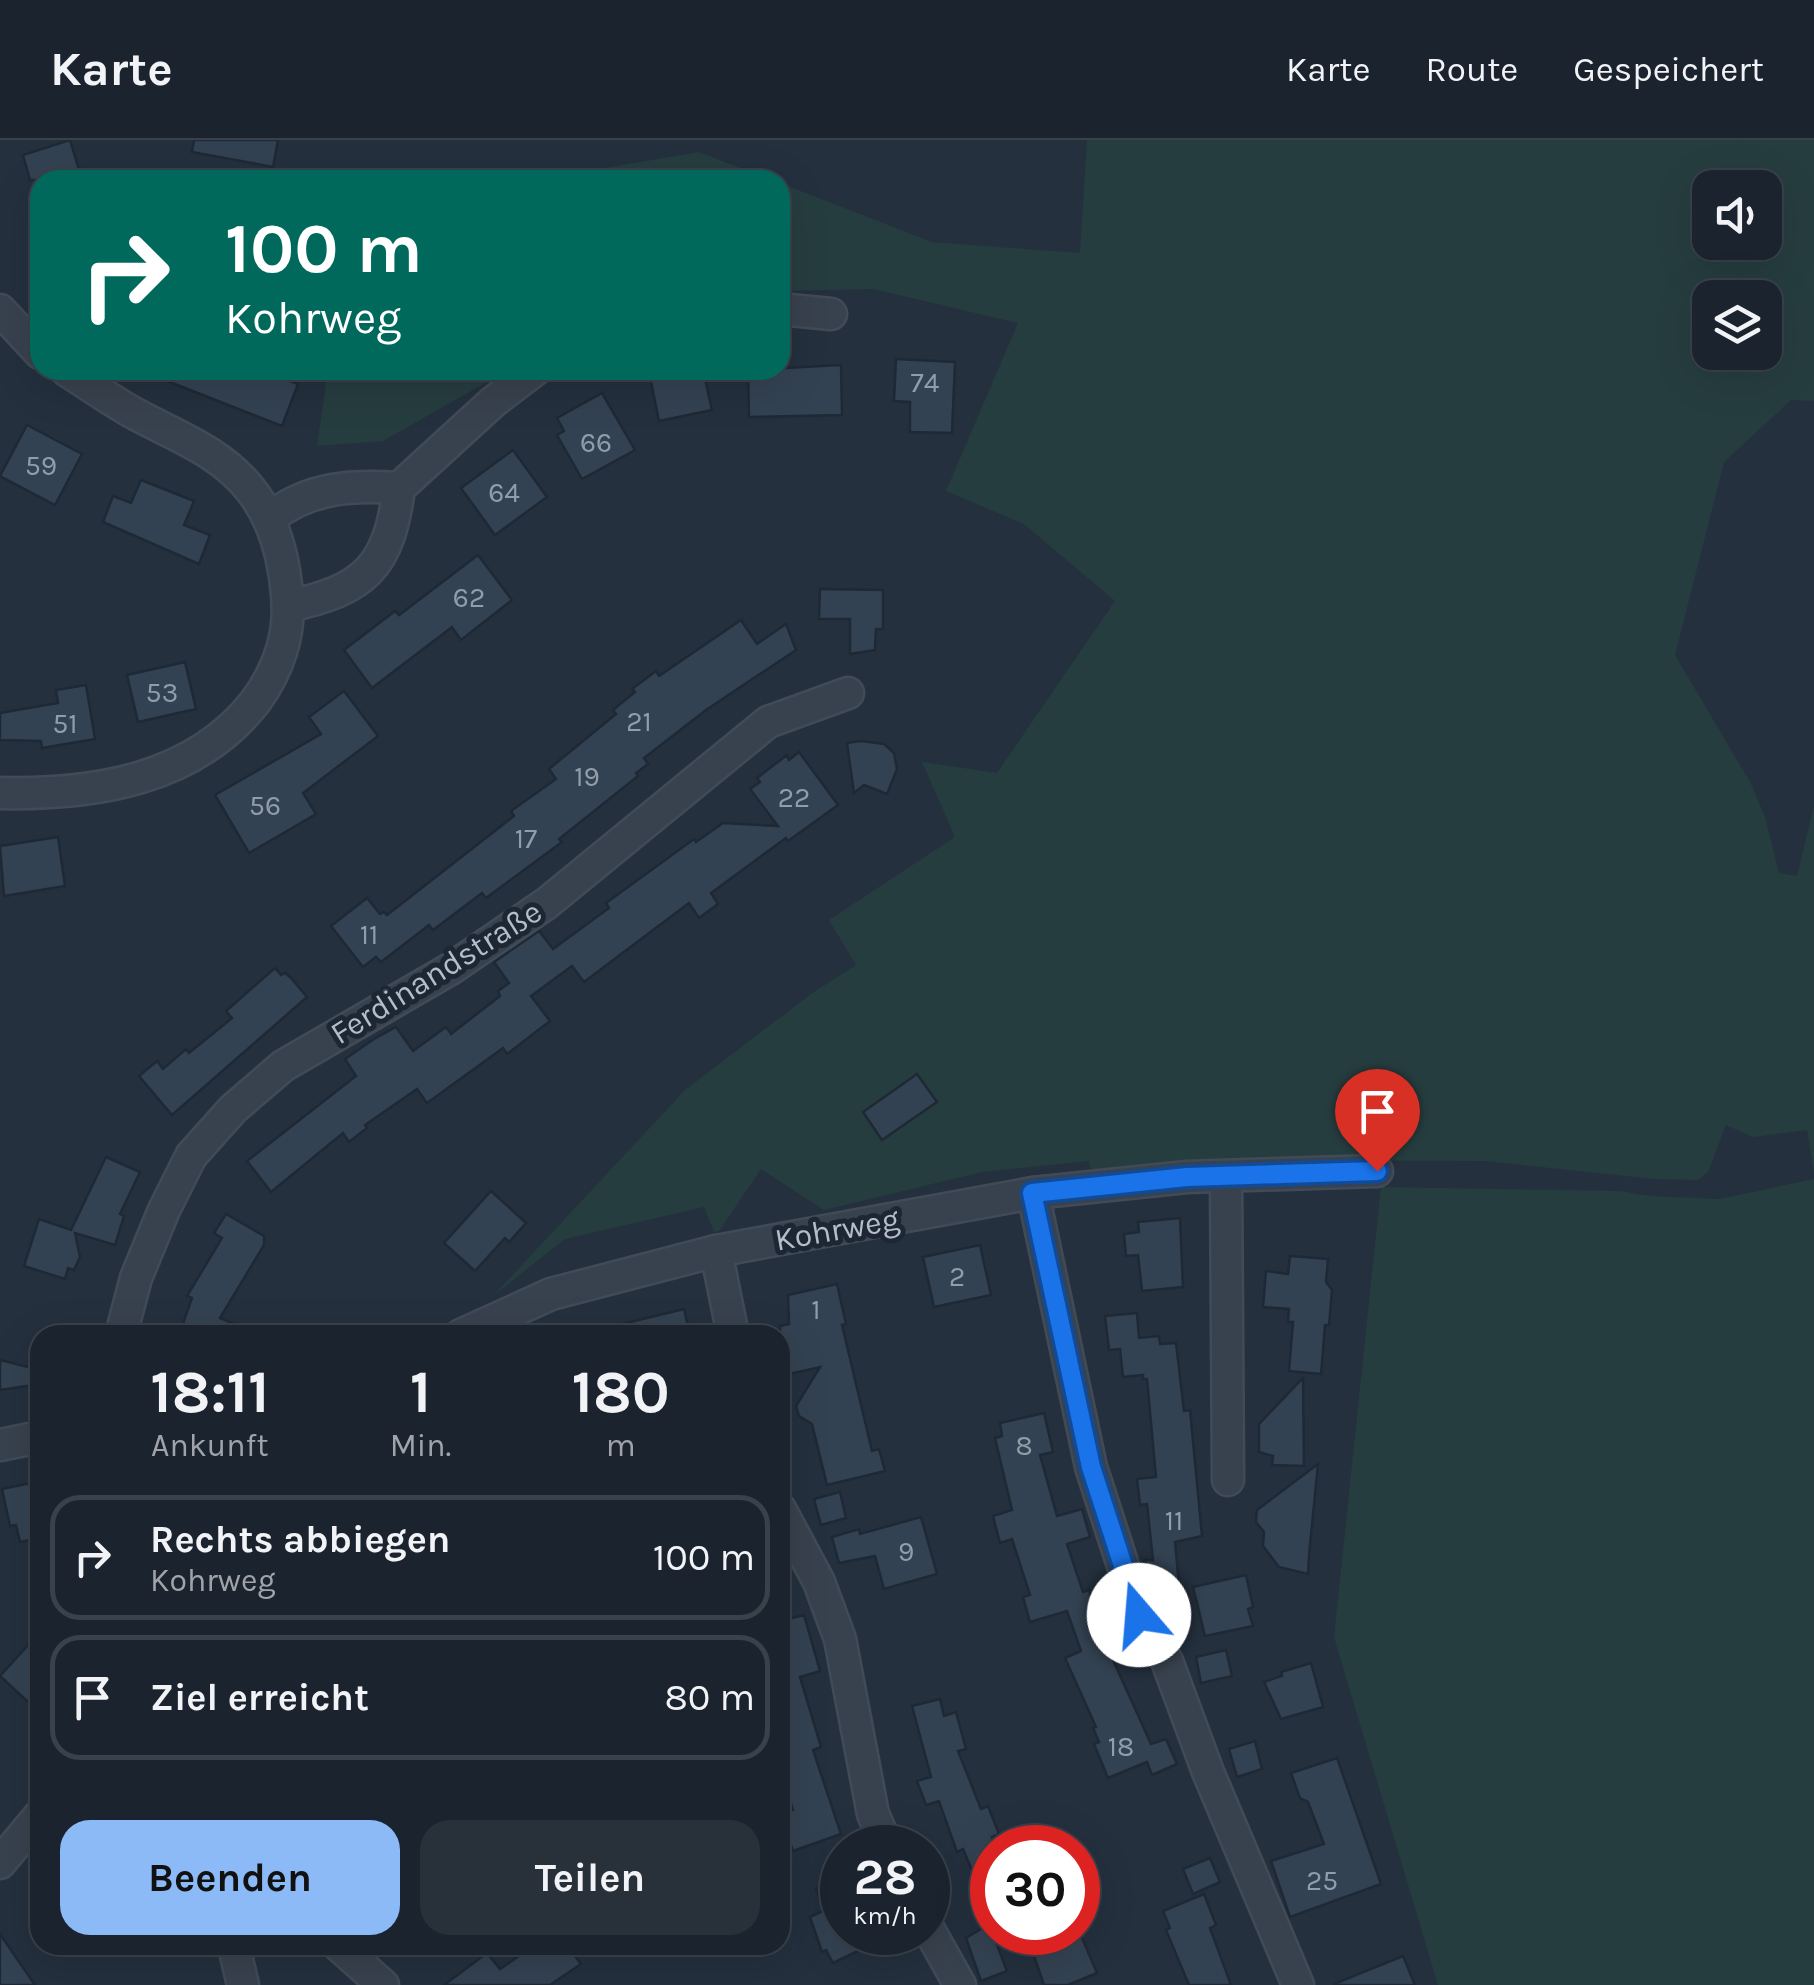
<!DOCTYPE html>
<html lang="de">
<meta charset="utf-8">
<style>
body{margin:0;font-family:Karla,sans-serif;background:#28303a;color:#f1f3f6;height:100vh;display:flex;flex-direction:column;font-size:38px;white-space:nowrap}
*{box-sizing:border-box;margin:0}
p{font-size:32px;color:#a0a4aa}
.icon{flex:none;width:55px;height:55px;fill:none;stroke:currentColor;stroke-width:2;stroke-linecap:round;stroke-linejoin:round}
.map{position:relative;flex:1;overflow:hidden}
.details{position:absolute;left:30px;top:1185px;width:760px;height:630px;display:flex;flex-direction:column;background:#1b242e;border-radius:30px;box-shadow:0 10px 40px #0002,0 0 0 2px #39414a}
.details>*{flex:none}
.top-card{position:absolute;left:30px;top:30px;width:760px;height:210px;border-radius:30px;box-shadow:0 10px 40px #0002,0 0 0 2px #39414a;background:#00695c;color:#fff;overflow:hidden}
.fabs{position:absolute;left:1692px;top:30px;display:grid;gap:20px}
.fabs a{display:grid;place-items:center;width:90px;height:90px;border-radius:20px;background:#1b242e;box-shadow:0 10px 40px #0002,0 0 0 2px #39414a;font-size:50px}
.speed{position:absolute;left:820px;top:1685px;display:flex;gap:20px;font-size:50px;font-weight:700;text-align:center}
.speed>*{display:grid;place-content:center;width:130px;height:130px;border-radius:50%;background:#1b242e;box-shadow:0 10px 40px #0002,0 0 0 2px #39414a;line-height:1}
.speed small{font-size:25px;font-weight:400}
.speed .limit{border:15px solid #d22;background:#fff;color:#111}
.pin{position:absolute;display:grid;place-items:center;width:85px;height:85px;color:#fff;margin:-102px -42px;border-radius:50% 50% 50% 0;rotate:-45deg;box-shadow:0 0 10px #0007}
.pin .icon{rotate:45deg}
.me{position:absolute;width:110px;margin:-55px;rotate:342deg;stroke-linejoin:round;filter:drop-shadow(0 0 8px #0008)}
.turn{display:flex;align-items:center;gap:35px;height:210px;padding:0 30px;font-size:45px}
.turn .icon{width:130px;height:130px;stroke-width:2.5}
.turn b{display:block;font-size:70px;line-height:85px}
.eta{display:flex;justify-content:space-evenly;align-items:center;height:170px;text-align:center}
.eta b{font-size:60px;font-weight:700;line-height:70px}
.primary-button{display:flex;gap:20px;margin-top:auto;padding:20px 30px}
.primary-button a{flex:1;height:115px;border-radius:30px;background:#8bbaf7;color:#111;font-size:40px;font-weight:700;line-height:115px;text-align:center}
.primary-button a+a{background:#28303a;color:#f1f3f6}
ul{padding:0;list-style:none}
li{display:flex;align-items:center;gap:30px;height:125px;margin:0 20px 15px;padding:0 10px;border:5px solid #39414a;border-radius:30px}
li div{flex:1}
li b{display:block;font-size:38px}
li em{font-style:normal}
header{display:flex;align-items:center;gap:60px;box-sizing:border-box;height:140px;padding:0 50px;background:#1b242e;border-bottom:2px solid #39414a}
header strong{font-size:48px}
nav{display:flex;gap:55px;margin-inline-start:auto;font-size:35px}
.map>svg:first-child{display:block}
</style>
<header>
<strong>Karte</strong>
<nav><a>Karte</a><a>Route</a><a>Gespeichert</a></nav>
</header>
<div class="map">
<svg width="1814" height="1845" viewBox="0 0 1814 1845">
<rect width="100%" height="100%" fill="#24303e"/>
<g fill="#263d3f" fill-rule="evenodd">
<path d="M1087,0H1814V261L1791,260L1724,322L1675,515L1750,642L1765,677L1779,733L1797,736L1814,666V1033L1807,990L1753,997L1726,985L1708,1032L1698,1040L1654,1039L1485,1021L1235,1020L1091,1030L1089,1021L982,1032L824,1070L761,1029L719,1091L714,1092L704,1067L565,1099L494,1155L685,950L811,854L856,825L829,780L955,697L922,622L997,633L1115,461L1024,384L946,351L1018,183L873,149L780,151V43L932,102L1080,113ZM1710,48H1765V102H1710ZM1710,158H1765V212H1710Z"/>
<path d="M699,12L772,40H534Z"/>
<path d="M328,230H508L383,301L317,306Z"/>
<path d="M1814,1039V1845H1438L1334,1497L1381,1047L1620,1051L1650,1056L1719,1059Z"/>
</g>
<g fill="#334252" stroke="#1f2935" stroke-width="2.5">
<path d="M70,0L82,40H30L23,15Z"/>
<path d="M194,0H278L273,27L192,12Z"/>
<path d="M896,219L955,222L952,293L910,292V262L894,261Z"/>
<path d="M841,225L842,275L749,277L748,230Z"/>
<path d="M139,230H261L298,244L282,286Z"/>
<path d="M683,230H703L712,270L659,281L650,237Z"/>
<path d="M602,253L635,310L582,339L557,295L564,291L557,278Z"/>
<path d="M27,285L82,314L55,365L0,336Z"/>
<path d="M513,310L547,357L495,395L461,348Z"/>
<path d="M141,340L194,361L184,385L210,395L199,424L103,382L113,356L131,363Z"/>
<path d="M478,415L512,460L461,500L452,487L372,548L344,510L395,471L399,475Z"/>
<path d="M820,449L883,450V489H876L875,510L850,514V479H819Z"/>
<path d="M741,480L757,504L786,484L796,510L706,570L644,618L648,624L636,633L638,636L559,699L562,702L486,758L482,753L433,790L429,785L381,822L376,817L363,827L331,786L367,758L380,774L384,772L387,775L514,676L511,671L556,639L549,629L616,574L613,570L635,552L632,549L656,531L659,536Z"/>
<path d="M185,522L196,569L138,582L127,535Z"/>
<path d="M86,545L95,599L42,608L41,601L0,600V573L58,563L56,550Z"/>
<path d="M344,551L378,596L303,653L316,674L249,713L215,655L321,594L309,577Z"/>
<path d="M861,601L884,604L894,613L897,629L887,654L864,645L854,653L847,603Z"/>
<path d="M799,612L838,665L788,701L786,698L711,753L718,764L699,778L689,763L584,842L572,826L531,856L550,881L507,914L503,908L427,963L417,949L365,985L367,988L349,1002L343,993L271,1052L247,1021L356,936L345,919L374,899L396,887L413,911L446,887L451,894L500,856L498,851L509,843L494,822L539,791L553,809L609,768L606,763L694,699L696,702L723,683L778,686L750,649L760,642L757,638L787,615L789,620Z"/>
<path d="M58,697L65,746L4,756L0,706Z"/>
<path d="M275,828L281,835L285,833L291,838L307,857L172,975L139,936L157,921L163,929L186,909L189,913L232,878L226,871Z"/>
<path d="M917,934L937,962L882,1000L863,972Z"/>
<path d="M106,1017L140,1032L120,1074L124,1076L115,1105L75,1093L80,1117L74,1130L68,1128L65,1139L24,1126L39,1079L71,1090Z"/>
<path d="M491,1051L526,1083L509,1102L505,1098L475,1131L444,1103Z"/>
<path d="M226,1074L264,1096V1105L220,1178L260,1195H179L192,1158L187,1156L222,1098L214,1093Z"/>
<path d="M1180,1078L1183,1147L1142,1151L1138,1115L1126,1116L1124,1094L1139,1092L1138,1082Z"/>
<path d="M980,1105L991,1155L934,1167L923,1117Z"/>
<path d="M1290,1116L1328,1119L1326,1142L1332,1150L1329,1185H1325L1321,1234L1289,1231L1293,1182H1288L1289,1169L1263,1167L1266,1131L1288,1134Z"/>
<path d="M837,1144L846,1184L842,1185L872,1311L879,1309L885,1331L827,1345L812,1284L799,1276L796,1266L820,1227L780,1236V1186L789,1184L788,1155Z"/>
<path d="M684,1169L690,1195H615L614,1186Z"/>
<path d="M1137,1173L1139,1198L1159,1196L1160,1204L1176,1203L1184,1271L1190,1270L1202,1396L1175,1402L1179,1444L1149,1446L1147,1439L1145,1420H1153L1147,1364L1140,1365L1137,1339L1156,1337L1147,1239H1143V1235L1123,1237L1120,1209L1109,1210L1105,1176Z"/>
<path d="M0,1220L40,1230V1244L0,1250Z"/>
<path d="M1303,1238L1304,1326L1272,1325L1273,1316L1259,1312V1284Z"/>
<path d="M1044,1273L1053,1312L1040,1315L1057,1376L1082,1369L1090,1397L1067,1404L1083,1452L1089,1450L1104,1500L1151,1604L1166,1599L1177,1624L1152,1635L1147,1622L1108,1638L1094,1604L1099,1602L1093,1588L1096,1587L1065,1518L1081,1511L1067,1471L1030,1482L1023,1457L1030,1455L1012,1399L1000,1403L993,1376L1012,1370L995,1298L1002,1296L1000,1283Z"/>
<path d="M1318,1324L1309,1415L1308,1434L1279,1427L1263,1406L1264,1392L1256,1382L1257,1370Z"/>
<path d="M40,1341V1398L20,1402L16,1385L10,1386L2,1349Z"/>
<path d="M840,1352L846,1378L821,1385L814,1359Z"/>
<path d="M921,1377L937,1434L884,1449L875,1416L839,1423L832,1397L859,1389L860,1394Z"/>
<path d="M1246,1435L1253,1467L1248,1469L1253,1486L1205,1496L1193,1447Z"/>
<path d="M804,1475L820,1531L800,1537L821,1607L813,1610L841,1694L793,1711L787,1694L780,1696V1674L793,1670L780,1629V1481Z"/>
<path d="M40,1492V1573L0,1536Z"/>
<path d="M1226,1510L1232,1536L1201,1543L1196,1517Z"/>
<path d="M1311,1523L1323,1567L1281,1579L1264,1542L1282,1536L1281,1532Z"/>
<path d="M940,1559L944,1576L956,1572L966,1609L958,1611L981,1669L988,1666L999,1694L992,1697V1778L963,1709L957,1712L939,1661L926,1665L917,1641L931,1637L912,1566Z"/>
<path d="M1255,1601L1262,1629L1237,1637L1229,1609Z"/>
<path d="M1337,1618L1381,1744L1290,1777L1271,1721L1324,1704L1308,1662L1300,1658L1291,1633Z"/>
<path d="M1210,1718L1220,1742L1193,1754L1183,1729Z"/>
<path d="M842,1735V1792H898L833,1823L826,1810L822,1812L810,1777L825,1770L816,1749Z"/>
<path d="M1204,1754L1216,1785L1210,1788L1231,1845H1189L1166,1790L1170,1788L1163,1771Z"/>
<path d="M989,1784L1007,1831L981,1841L966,1798Z"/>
<path d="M1080,1793L1097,1833L1068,1845H1044L1032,1810Z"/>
<path d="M0,1794L35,1845H0Z"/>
<path d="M535,1805H567L581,1824L550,1845H444L487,1813L500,1829Z"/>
<path d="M1403,1816L1415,1845H1334V1844Z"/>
</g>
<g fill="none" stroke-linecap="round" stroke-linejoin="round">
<defs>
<g id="street">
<path d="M780,169L831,174"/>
<path d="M0,170L40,213"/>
<path d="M270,378C309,347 351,345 399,348"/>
<path d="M288,466C366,450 389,426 399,348L493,262L535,230"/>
<path d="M0,653C94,655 194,640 255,562C278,531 291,494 287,455C284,417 275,380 250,349C219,310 173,295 130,271C108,258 87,244 66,230"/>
<path d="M1226,1037L1228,1340"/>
<path d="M1033,1053L1091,1327L1139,1475L1167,1521L1208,1632L1298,1845"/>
<path d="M716,1111L733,1195"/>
<path d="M121,1195L136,1138L164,1070L191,1016L233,969L283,926L452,828L547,763L768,582L848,553"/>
<path d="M461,1195L551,1154L716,1111L1033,1053L1187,1037L1377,1031"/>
<path d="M0,1305L40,1297"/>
<path d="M780,1369L819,1442L840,1499L873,1674L888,1708"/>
<path d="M0,1723L40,1675"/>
<path d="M928,1788L960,1845"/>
<path d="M239,1805L236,1815L243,1845"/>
<path d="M338,1805L383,1845"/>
</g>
</defs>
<use href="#street" stroke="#414b57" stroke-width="35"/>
<use href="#street" stroke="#38424e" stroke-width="30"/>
</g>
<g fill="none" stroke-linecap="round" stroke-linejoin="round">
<defs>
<path id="route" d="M1139,1475L1091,1327L1032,1053L1187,1037L1377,1031"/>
</defs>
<use href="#route" stroke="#114b97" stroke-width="25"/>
<use href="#route" stroke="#1a73e8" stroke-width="18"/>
</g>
<g text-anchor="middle" stroke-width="10" stroke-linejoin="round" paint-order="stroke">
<g font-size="28" fill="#929daa">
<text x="925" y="252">74</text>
<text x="596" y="312">66</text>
<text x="41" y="335">59</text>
<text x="504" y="362">64</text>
<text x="469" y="467">62</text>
<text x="162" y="562">53</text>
<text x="639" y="591">21</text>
<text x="65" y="593">51</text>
<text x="587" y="646">19</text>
<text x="794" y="667">22</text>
<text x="265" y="675">56</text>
<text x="526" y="708">17</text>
<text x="369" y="804">11</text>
<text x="957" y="1146">2</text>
<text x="816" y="1179">1</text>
<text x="1024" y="1315">8</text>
<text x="1174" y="1390">11</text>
<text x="906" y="1421">9</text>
<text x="1121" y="1616">18</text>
<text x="1322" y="1750">25</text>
</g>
<g font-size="32" fill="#b4bdc9" stroke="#1d2733">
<text transform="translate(436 832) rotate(-32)" y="11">Ferdinandstraße</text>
<text transform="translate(837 1089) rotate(-10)" y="11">Kohrweg</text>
</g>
</g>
</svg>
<div class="fabs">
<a><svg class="icon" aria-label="sound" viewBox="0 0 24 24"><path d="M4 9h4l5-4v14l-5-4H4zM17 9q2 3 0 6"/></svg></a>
<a><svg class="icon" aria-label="layers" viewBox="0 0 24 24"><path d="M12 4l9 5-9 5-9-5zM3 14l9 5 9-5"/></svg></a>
</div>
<div class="speed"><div>28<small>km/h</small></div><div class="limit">30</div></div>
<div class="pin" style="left:1377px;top:1031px;background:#d93025"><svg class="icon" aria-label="arrive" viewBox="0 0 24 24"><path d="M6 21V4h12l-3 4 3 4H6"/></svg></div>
<svg class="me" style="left:1139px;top:1475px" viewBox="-20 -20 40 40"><circle r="19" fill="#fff"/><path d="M0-13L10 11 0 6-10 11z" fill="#1a73e8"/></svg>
<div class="top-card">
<div class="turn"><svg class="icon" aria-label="right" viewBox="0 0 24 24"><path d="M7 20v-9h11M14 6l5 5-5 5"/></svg><div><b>100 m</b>Kohrweg</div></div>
</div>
<section class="details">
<div class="eta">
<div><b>18:11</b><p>Ankunft</p></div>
<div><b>1</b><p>Min.</p></div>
<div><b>180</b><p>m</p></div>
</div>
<ul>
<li><svg class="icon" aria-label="right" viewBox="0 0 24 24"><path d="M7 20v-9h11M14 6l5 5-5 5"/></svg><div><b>Rechts abbiegen</b><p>Kohrweg</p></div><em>100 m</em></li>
<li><svg class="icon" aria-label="arrive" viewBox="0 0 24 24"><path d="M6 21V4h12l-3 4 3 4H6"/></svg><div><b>Ziel erreicht</b></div><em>80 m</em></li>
</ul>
<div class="primary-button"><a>Beenden</a><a>Teilen</a></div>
</section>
</div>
